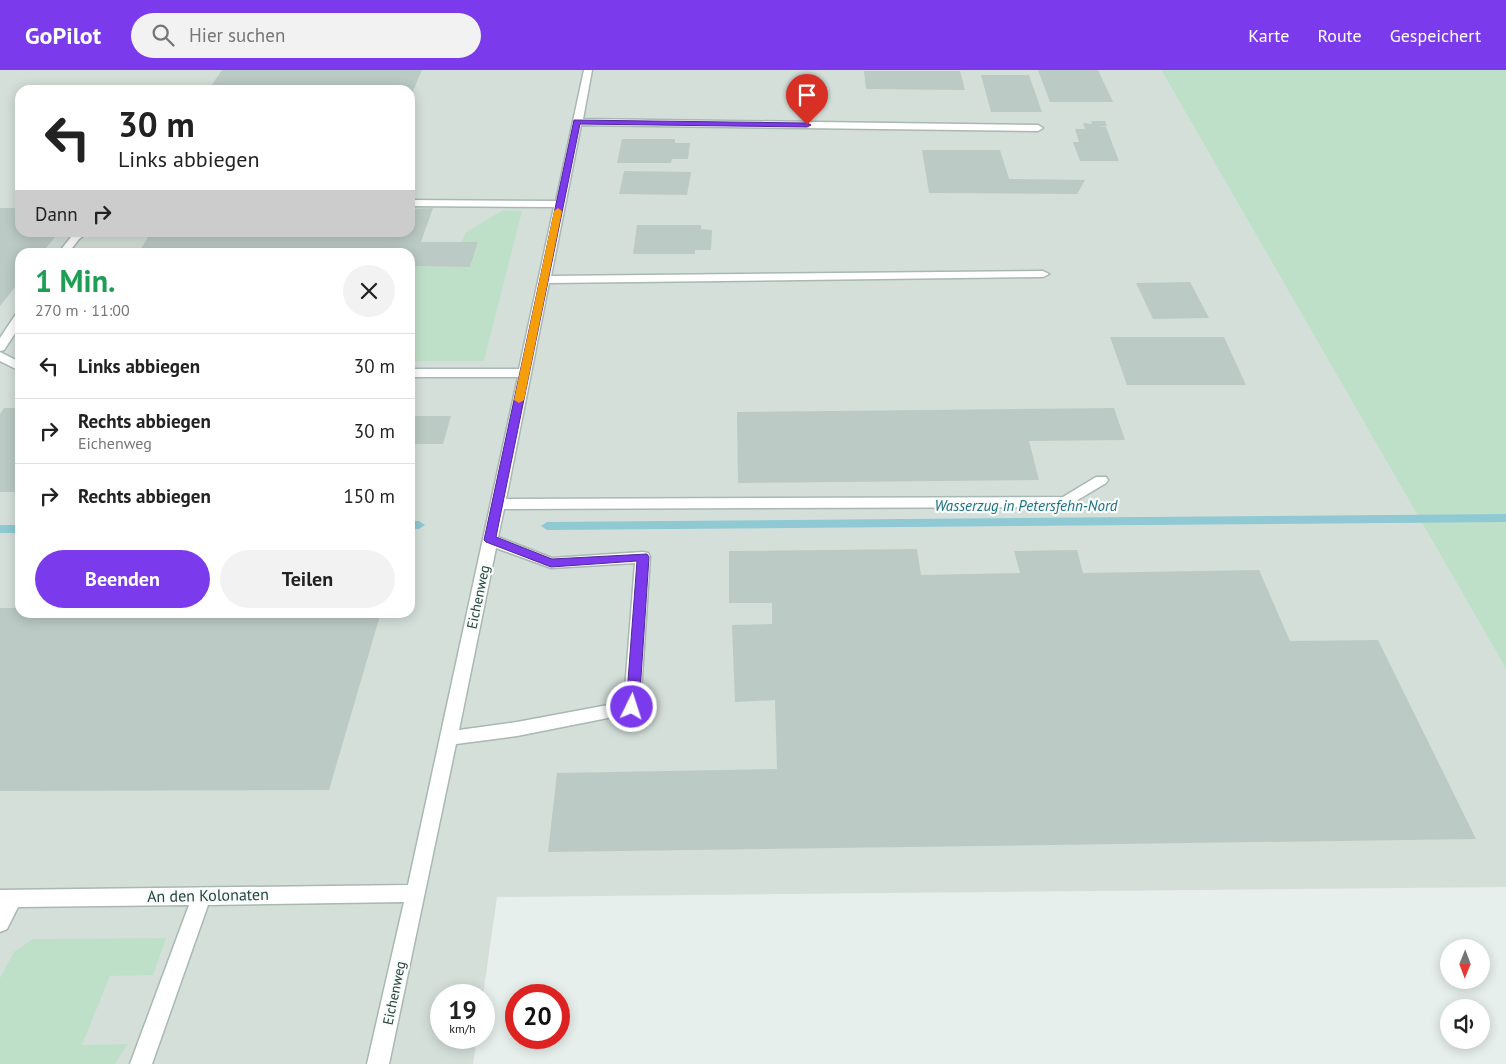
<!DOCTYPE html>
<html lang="de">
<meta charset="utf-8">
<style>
body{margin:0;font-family:"PT Sans",sans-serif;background:#f2f2f2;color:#222;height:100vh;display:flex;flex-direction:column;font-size:19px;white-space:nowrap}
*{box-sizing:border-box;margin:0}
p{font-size:16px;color:#767676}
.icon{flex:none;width:28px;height:28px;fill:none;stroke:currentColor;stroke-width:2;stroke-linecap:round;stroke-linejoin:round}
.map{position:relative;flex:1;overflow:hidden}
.panel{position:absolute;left:15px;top:178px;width:400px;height:370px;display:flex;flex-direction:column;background:#fff;border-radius:15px;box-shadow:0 2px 12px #0003}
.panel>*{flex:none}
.guide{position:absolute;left:15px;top:15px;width:400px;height:152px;border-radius:15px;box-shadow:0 2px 12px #0003;background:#fff;color:#222;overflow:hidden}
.needle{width:32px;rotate:181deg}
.tools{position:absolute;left:1440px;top:869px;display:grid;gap:10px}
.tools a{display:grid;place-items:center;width:50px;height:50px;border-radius:50%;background:#fff;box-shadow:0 2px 12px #0003;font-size:25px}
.speed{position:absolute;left:430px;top:914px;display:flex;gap:10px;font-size:25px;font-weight:700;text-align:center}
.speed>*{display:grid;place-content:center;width:65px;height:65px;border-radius:50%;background:#fff;box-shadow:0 2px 12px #0003;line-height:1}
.speed small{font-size:12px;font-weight:400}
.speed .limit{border:8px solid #d22;background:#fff;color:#111}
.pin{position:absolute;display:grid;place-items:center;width:42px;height:42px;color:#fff;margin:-51px -21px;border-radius:50% 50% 50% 0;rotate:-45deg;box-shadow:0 0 5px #0007}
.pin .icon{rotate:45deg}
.me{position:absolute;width:55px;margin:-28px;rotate:4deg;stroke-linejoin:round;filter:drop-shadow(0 0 4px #0008)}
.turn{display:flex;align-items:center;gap:18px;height:105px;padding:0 20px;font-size:22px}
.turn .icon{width:65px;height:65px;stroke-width:2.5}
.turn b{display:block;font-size:35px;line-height:42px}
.then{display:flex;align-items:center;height:48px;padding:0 20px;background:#0003;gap:10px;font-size:19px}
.round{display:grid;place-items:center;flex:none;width:52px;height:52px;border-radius:26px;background:#f2f2f2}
.head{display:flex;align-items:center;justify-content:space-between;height:85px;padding:0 20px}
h1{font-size:30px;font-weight:700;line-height:38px;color:#1e9e55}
.cta{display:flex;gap:10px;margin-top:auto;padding:10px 20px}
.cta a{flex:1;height:58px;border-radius:30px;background:#7c3aed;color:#fff;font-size:20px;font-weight:700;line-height:58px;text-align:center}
.cta a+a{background:#f2f2f2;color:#222}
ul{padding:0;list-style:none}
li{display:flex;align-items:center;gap:15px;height:65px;padding:0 20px;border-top:1px solid #e0e0e0}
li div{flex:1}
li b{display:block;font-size:19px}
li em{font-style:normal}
header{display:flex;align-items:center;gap:30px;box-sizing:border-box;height:70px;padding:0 25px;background:#7c3aed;color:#fff}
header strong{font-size:24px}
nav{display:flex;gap:28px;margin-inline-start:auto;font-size:18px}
.search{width:350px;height:45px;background:#f2f2f2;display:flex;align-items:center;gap:12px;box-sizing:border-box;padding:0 18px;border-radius:28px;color:#767676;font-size:19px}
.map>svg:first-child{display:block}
</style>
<header>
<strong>GoPilot</strong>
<div class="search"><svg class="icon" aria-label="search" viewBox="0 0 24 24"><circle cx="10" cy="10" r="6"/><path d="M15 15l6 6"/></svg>Hier suchen</div>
<nav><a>Karte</a><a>Route</a><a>Gespeichert</a></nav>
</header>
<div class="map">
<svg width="1506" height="994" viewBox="0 0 1506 994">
<rect width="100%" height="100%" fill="#e6efeb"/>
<path fill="#d4dfda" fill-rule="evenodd" d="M0,0H1161L1506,599V817L497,827L483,925H441V968H477L473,994H0ZM20,20H410V162H20ZM20,182H410V542H20Z"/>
<g fill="#bfe0c8">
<path d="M1161,0H1506V599Z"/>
<path d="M503,140L522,141L484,291H410V206L413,196L470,197L478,173L461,172L466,162Z"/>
<path d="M166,868L153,905L110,906L82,975L128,974L115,994H0V908L14,882L33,869Z"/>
</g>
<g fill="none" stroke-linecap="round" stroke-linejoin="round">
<g fill="#8ec9d4" fill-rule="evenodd">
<path d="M1506,444V452L547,460L541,456L547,452Z"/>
<path d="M410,451H419L425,455L419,459H410Z"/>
<rect x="0" y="455" width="20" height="8"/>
</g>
</g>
<g fill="#bbcac4">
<path d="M222,0H422L410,28V20H252L254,16H211Z"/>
<path d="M1038,0H1098L1113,32H1050Z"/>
<path d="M864,1H960L965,20L866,19Z"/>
<path d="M981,5H1029L1042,42H991Z"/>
<path d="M1091,51H1105L1107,56H1099L1106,57L1119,91H1080L1073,72H1079L1075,59H1085L1083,53L1092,54Z"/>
<path d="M622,69H675V73H690L688,89H672L671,93H617Z"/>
<path d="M922,80H1000L1009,109L1085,110L1077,124L929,123Z"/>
<path d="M624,101L691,102L687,125L619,124Z"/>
<path d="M0,138H20V162H59L43,182H20V211L0,236Z"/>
<path d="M433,138L421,172H478L470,197L413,196L410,204V182H139L151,162H410V139Z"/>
<path d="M637,155H701V159L712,160L711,180H695V184H633Z"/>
<path d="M1190,212L1209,248L1153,249L1136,213Z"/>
<path d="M1110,267H1224L1246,315H1127Z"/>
<path d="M4,338H20V422H0V344Z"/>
<path d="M1114,338L1125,370L1029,371L1039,410L738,413L737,342Z"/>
<path d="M415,346H451L443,374H410V362Z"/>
<path d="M917,479L921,505L1020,503L1014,481L1077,480L1083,503L1259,500L1290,571L1378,570L1476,769L548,782L557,703L777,699L775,630L735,632L732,555L772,554V533H729V481Z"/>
<path d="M0,538H20V542H381L329,720L0,721Z"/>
</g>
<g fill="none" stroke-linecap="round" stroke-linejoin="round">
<defs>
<g id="minor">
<path d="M584,0H592L583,49L1038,55L1043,58L1038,61L581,55L551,206L1043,201L1049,204L1043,207L549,213L506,429L1063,427L1096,407H1106L1108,410L1106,413L1066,437L504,439L498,467L552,488L643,482L648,483L650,487L640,637L638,642L517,666L456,674L389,994H367L404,832L208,835L152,994H130L189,835L18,837L7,859L0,862V820L408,815L518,307H410V299H519L554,137L410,136V130L556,131ZM496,478L551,498L635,493L624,632L517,652L459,660Z"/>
<path d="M75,162H88L79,169L69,182H59Z"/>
<path d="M20,243V256L4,280L0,281V268L16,244Z"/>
<path d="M0,282L20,292V301L0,291Z"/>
</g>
</defs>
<use href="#minor" stroke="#a8b8b2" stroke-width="3"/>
<use href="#minor" fill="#fff" fill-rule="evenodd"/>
</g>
<path fill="#7c3aed" stroke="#51269a" d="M574,50L807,53L811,55L807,57L580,54L496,467L552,489L647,484L649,487L639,637L637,640H628L626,637L637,491L551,497L486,472L484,470Z"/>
<path fill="#f59e0b" d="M558,138L562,141L524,330L519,333L514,330L554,141Z"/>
<g text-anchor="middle" stroke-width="4.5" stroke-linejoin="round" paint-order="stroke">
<g font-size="14" fill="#24423a" stroke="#f7fbf9">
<text transform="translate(478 527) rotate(-78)" y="5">Eichenweg</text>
<text transform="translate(394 923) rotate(-78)" y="5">Eichenweg</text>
</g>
<g font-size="15" font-style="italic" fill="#1c6f80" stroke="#f7fbf9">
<text x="1026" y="441">Wasserzug in Petersfehn-Nord</text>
</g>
<g font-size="16" fill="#24423a" stroke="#f7fbf9">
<text transform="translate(208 825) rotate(-1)" y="6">An den Kolonaten</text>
</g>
</g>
</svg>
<div class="tools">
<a><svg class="needle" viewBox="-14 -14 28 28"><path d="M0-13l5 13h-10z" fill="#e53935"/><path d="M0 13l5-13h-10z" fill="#767676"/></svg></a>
<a><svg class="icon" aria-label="sound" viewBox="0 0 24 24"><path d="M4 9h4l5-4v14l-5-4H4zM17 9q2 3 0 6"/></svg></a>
</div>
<div class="speed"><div>19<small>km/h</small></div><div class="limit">20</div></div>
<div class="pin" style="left:807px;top:55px;background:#d93025"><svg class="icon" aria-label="arrive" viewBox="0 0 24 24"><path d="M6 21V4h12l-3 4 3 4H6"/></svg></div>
<svg class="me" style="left:632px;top:637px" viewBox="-20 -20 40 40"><circle r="17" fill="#7c3aed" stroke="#fff" stroke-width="3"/><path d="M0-11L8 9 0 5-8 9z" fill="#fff"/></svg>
<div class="guide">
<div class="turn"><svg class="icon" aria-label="left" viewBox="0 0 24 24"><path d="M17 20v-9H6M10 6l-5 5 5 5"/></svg><div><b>30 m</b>Links abbiegen</div></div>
<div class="then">Dann<svg class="icon" aria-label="right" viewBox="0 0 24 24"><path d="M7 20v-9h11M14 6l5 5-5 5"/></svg></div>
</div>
<section class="panel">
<div class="head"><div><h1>1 Min.</h1><p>270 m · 11:00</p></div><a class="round"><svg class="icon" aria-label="close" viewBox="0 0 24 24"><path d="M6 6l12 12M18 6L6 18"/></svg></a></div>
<ul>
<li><svg class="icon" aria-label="left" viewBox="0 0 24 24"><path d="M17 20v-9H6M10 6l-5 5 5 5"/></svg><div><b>Links abbiegen</b></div><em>30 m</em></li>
<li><svg class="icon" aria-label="right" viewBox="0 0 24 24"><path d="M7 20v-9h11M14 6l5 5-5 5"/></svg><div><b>Rechts abbiegen</b><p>Eichenweg</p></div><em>30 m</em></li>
<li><svg class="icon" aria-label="right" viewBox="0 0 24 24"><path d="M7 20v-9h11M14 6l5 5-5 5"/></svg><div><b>Rechts abbiegen</b></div><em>150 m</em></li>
</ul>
<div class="cta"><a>Beenden</a><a>Teilen</a></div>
</section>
</div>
